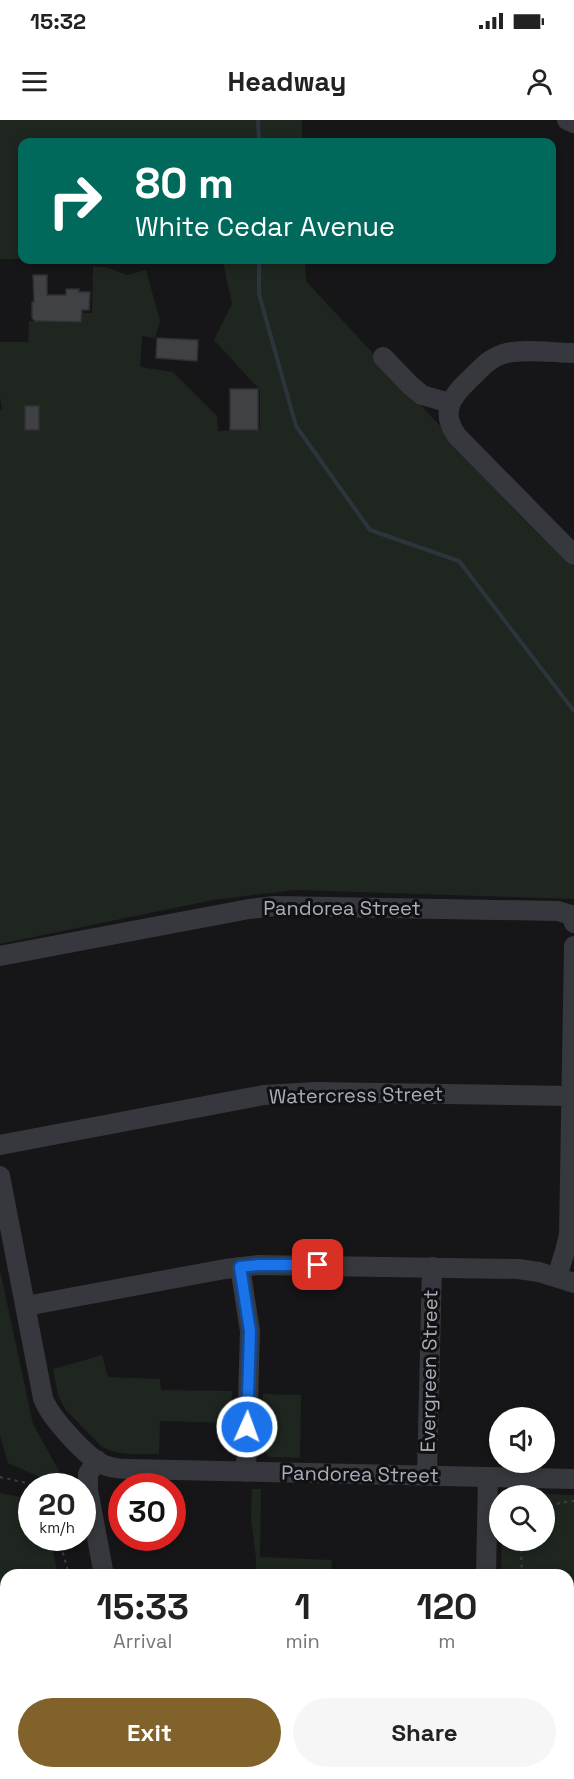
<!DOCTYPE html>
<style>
body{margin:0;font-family:"Space Grotesk",sans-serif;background:#f6f6f6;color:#222;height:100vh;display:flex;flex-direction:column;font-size:22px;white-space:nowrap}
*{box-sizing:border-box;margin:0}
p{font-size:20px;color:#767676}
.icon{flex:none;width:33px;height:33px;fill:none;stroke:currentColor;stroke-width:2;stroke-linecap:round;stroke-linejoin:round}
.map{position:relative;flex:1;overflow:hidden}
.details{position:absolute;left:0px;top:1449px;width:574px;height:210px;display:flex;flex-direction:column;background:#fff;border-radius:18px 18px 0 0;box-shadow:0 3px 9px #0003}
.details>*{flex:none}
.banner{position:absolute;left:18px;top:18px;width:538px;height:126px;border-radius:12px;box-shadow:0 3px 9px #0003;background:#00695c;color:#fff;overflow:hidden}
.buttons{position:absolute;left:489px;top:1287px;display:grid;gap:12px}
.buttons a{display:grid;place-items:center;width:66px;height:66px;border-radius:50%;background:#fff;box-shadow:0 3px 9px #0003;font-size:30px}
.speed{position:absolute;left:18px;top:1353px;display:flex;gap:12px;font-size:30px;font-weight:700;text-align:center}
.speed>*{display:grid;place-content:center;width:78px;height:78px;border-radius:50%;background:#fff;box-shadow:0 3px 9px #0003;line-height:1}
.speed small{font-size:15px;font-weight:400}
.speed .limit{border:9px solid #d22;background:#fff;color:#111}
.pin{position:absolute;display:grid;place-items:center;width:51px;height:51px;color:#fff;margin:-26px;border-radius:12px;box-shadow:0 3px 9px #0006}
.me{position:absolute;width:66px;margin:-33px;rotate:2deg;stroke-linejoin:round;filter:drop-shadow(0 0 4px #0008)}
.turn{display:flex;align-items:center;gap:21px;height:126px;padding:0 18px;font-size:27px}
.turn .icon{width:78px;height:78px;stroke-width:2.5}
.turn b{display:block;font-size:42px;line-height:51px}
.eta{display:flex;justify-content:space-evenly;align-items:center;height:102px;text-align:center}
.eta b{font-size:36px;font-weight:800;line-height:42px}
.cta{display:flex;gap:12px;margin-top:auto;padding:12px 18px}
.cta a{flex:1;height:69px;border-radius:36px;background:#80622a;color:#fff;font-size:24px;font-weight:800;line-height:69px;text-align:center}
.cta a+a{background:#f6f6f6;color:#222}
.status{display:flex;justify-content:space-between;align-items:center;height:42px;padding:0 30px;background:#fff;direction:ltr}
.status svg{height:16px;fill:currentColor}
header{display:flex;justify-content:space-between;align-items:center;height:78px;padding:0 18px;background:#fff;font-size:27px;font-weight:800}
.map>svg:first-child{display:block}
</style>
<div class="status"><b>15:32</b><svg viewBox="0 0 49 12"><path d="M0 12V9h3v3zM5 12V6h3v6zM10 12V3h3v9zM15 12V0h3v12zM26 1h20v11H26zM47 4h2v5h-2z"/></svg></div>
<header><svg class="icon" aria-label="menu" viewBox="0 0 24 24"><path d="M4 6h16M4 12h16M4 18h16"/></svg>Headway<svg class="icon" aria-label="person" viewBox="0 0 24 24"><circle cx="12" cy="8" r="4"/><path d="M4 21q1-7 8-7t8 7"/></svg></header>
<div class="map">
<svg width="574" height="1659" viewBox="0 0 574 1659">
<rect width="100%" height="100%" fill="#161618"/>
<g fill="#1e261f">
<path d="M0,0H302V22H22V140H305L306,161L533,406L574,447V779L296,770L213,780L0,824V289L2,290L0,278V222H28L29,201L81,202L82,193H92L93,147H106L127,155L146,150L160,201L155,218L142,216L140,247L173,252L217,296L218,311L260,310V270L214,220L232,184L223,142L0,139Z"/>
<path d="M0,1150L33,1304L64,1360L65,1366H50L46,1360L8,1343L0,1316Z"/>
<path d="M102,1235L108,1257L160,1259L161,1270L232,1271L231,1303L160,1301L159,1334C140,1334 118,1337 101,1326L65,1289L58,1275L53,1249Z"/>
<path d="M263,1274L301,1275L300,1338L270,1337L261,1328Z"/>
<path d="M252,1369H261L260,1437L332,1440L331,1455H256V1438L251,1399Z"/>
<path d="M0,1373L26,1378L31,1388L32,1418H49L51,1422L58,1455H6V1581L0,1544Z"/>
<path d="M511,1373L574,1375V1513H569L568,1455H501L502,1421L544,1420V1376L509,1375Z"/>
<path d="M18,1653H98L99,1659H19Z"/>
</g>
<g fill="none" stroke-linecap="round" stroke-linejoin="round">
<g stroke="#2c353c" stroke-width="4">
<path d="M258,0L259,22"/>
<path d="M259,140V174L296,306L370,410L459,441L574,591"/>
</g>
</g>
<g fill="#404145" stroke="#303034" stroke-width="1.5">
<path d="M33,155H47V175H66V169H79V172H90L89,190H82L81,202L37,201L36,202L32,198V182H34Z"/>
<path d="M157,218L198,220L197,241L156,238Z"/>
<rect x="230" y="269" width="28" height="41"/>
<rect x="25" y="286" width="14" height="24"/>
</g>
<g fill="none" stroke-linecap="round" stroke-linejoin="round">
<g stroke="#3d3f44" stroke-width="2" stroke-dasharray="3 4.5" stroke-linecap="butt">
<path d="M0,1357L27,1363L32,1368"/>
<path d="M544,1392L559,1383L574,1381"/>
<path d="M59,1418L69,1455"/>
<path d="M522,1455L521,1433L525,1420"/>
<path d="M111,1653L112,1659"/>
</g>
<g stroke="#37383d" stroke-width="20">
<path d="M567,0L574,3"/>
<path d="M574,233C555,233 520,228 503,234C490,238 482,247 473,256C454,274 438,290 457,316L574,435"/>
<path d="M383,237L410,265L422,275L450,283"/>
<path d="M0,836L249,789L275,786L558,791L571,795L574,803"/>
<path d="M0,1025L264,975L315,972L572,976"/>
<path d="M0,1056L43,1278C49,1296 83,1333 100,1343C109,1348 118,1349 128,1349L574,1359"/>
<path d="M240,1147L250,1211L246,1352"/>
<path d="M557,1157L565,1131L569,1115L574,826"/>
<path d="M26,1186L225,1149L258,1145L518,1149L539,1152L574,1163"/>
<path d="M97,1340L88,1354V1370L104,1455"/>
<path d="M427,1355L432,1147"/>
<path d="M486,1455L488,1357"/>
<path d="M568,1529H574"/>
<path d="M143,1653L144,1659"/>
<path d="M538,1659V1653"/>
</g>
</g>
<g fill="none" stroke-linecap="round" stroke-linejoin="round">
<defs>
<path id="route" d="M247,1307L250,1211L240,1147L258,1145H318"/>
</defs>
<use href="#route" stroke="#114b97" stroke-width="15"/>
<use href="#route" stroke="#1a73e8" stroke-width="10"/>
</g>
<g text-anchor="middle" stroke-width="6" stroke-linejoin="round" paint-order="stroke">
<g font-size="20" fill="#a8adb8" stroke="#111113">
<text x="342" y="795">Pandorea Street</text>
<text transform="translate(356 975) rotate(-1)" y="7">Watercress Street</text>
<text transform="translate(429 1251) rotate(-89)" y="7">Evergreen Street</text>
<text transform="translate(360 1354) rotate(1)" y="7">Pandorea Street</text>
</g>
</g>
</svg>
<div class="buttons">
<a><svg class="icon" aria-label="sound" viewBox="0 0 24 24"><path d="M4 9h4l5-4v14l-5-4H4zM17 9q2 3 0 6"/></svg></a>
<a><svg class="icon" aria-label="search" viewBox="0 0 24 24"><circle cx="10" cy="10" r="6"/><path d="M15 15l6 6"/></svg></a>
</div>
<div class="speed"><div>20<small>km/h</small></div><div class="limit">30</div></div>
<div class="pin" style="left:318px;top:1145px;background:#d93025"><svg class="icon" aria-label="arrive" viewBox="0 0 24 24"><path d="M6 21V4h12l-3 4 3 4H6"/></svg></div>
<svg class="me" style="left:247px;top:1307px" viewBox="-20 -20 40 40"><circle r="17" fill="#1a73e8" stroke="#fff" stroke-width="3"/><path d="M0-11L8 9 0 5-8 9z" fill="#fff"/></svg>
<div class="banner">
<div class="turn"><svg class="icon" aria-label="right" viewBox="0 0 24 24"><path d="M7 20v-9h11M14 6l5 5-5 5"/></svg><div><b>80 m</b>White Cedar Avenue</div></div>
</div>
<section class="details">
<div class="eta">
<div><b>15:33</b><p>Arrival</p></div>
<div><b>1</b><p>min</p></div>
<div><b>120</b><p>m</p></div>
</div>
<div class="cta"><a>Exit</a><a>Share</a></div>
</section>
</div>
